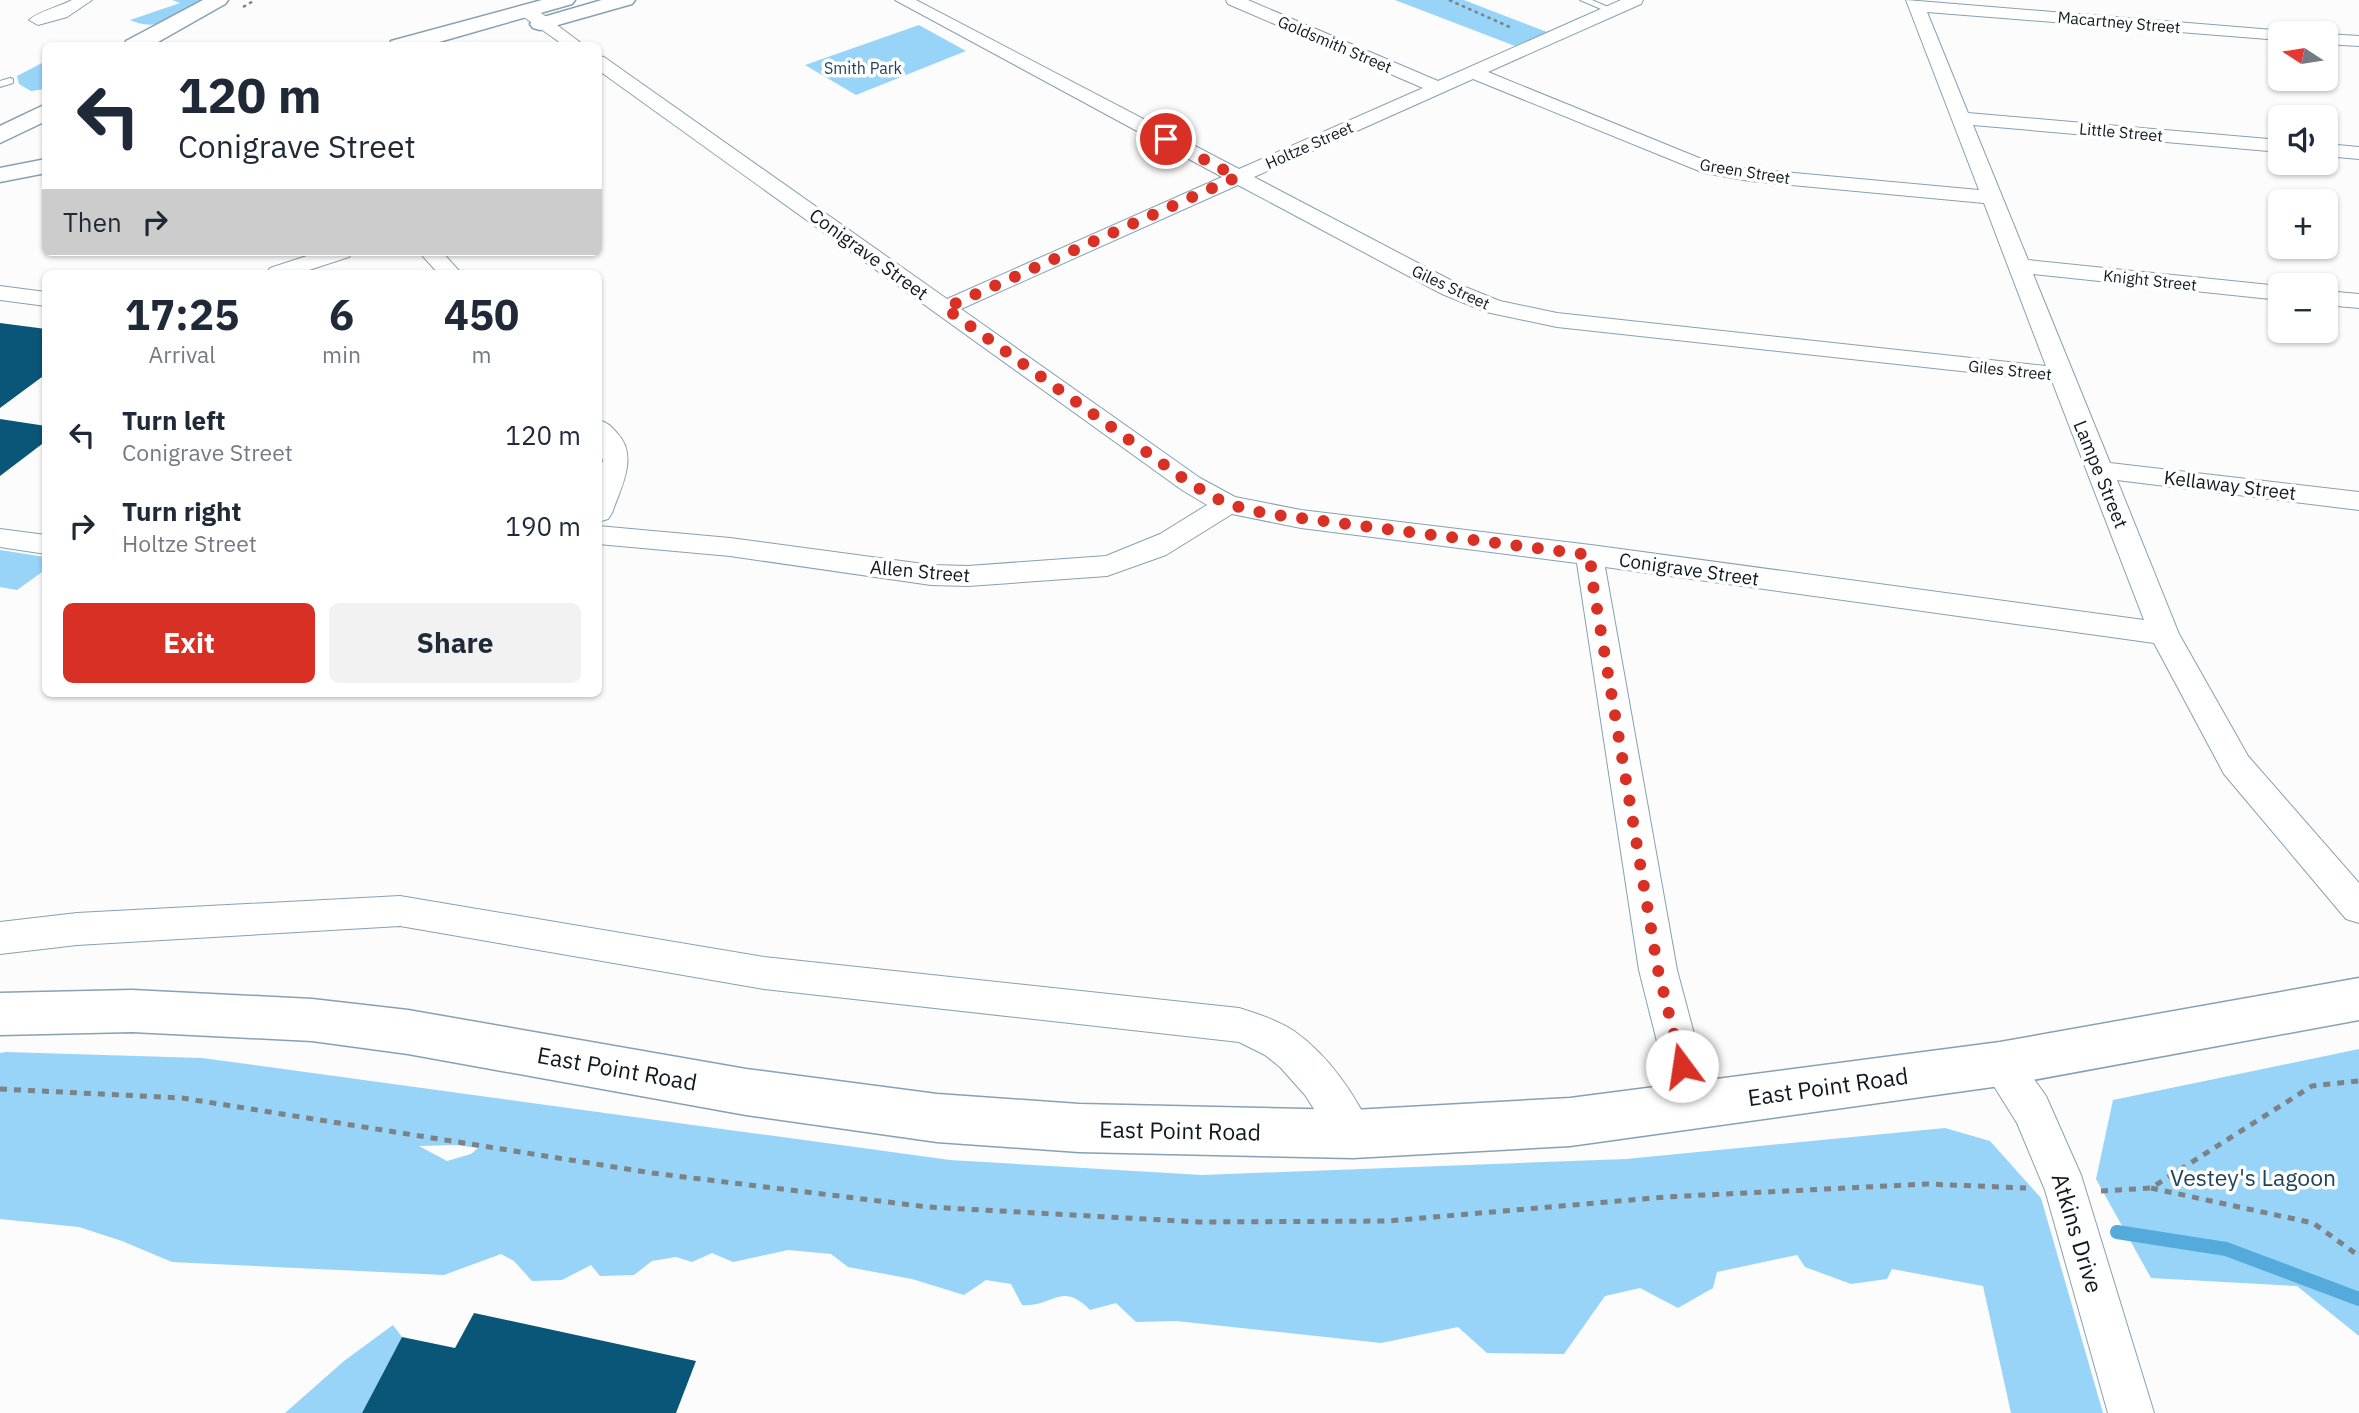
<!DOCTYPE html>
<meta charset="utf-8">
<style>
body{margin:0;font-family:"IBM Plex Sans",sans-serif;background:#f2f2f3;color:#1f2937;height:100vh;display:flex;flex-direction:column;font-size:26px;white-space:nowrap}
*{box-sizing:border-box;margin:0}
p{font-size:23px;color:#747a83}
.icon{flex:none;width:38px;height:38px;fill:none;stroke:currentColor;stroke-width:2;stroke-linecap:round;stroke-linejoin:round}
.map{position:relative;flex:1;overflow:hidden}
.side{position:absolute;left:42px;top:270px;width:560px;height:427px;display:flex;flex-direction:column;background:#fff;border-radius:10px;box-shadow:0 2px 5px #0004}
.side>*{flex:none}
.banner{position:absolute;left:42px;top:42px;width:560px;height:214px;border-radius:10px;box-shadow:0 2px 5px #0004;background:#fff;color:#1f2937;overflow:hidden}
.needle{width:46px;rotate:282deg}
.controls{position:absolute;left:2268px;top:21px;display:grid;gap:14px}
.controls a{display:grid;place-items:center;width:70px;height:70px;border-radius:10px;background:#fff;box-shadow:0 2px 5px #0004;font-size:35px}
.pin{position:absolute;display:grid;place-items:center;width:60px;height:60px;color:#fff;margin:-30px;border:4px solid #fff;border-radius:50%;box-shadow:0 2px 7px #0007}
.me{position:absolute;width:77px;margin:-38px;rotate:346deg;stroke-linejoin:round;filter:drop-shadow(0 0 5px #0008)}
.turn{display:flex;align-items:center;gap:24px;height:147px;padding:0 21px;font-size:32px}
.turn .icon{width:91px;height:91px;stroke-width:2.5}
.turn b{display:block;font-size:49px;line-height:60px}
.then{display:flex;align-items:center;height:66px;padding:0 21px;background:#0003;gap:14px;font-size:26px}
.eta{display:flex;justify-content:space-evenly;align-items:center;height:119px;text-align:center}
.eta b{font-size:42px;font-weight:700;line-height:49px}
.cta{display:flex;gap:14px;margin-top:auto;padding:14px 21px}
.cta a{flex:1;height:80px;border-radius:10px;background:#d93025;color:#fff;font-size:28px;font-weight:700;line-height:80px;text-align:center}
.cta a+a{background:#f2f2f3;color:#1f2937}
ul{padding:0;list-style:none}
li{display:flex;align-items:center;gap:21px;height:91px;padding:0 21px}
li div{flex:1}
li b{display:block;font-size:26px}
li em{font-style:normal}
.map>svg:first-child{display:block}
</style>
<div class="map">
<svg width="2359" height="1413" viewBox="0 0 2359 1413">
<rect width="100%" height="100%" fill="#fbfcfb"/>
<g fill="#97d4f8" fill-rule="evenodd">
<path d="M172,0H211C186,13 159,34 130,20L180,3Z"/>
<path d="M1395,0H1464L1547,32L1515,46Z"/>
<path d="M919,25L966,51L856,95L805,65Z"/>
<path d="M45,57V89L31,91L19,84L17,76L42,63Z"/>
<path d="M0,550L45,557V570L17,590L0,587Z"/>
<path d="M2359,1049V1336L2297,1286L2151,1278L2096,1179L2113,1100Z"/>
<path d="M6,1052L202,1058L950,1160L1202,1175L1626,1159L1945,1128L1990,1141L2041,1198L2103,1413H2011L1983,1286L1892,1269L1887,1279L1851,1284L1805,1267L1797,1255L1717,1272L1713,1288L1678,1308L1640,1288L1605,1296L1564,1354L1487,1353L1458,1327L1381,1343L1176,1321L1136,1322L1116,1303L1090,1310C1061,1280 1052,1308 1022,1305L1011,1284L986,1280L964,1295L912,1279L848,1267L831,1254L788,1250L733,1262L712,1253L692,1262L676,1257L652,1261L634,1275L600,1276L591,1265L562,1280L532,1281L514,1261L501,1254L444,1275L172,1262L122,1241L79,1227L0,1219V1053ZM457,1145L478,1148L471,1154L447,1161L419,1146Z"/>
<path d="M393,1325L402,1337L362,1413H285L344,1361Z"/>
</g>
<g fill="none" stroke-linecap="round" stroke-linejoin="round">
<path stroke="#54abdb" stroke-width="14" d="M2117,1232L2226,1249L2359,1299"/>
</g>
<g fill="#095678">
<path d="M0,323L46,329V374L0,408Z"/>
<path d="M0,419L46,426V441L0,476Z"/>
<path d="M474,1313L696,1361L676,1413H362L402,1337L455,1348Z"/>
</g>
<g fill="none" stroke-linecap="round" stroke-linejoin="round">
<defs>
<g id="service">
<path d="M1580,0H1592L1615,10L1608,12Z"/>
<path d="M10,78L13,79V83L0,87V81Z"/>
</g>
<g id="minor">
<path d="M72,0H92L67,17L38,25L29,20C39,11 59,7 72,0Z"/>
<path d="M895,0H916L1239,169L1423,88L1228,4L1226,0H1248L1438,81L1621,0H1643L1641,4L1488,72L1709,162L1750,169L1979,190L1906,0L2286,31L2287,33H2280V40L1927,12L1968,113L2280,140V152L1973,125L2028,260L2280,286V300L2033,274L2110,463L2359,492V510L2117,480L2179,634L2248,756L2359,883V923L2346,919L2224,774L2154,643L1605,567L1677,970L1713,1105L1707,1118L1693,1124L1679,1118L1673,1105L1639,970L1577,563L1301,528L1232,514L1166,555L1107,576L968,586L931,585L730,556L598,544V526L730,538L931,565L968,566L1106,556L1160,534L1207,505L1182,490L598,70V56L604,57L947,299L1222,177ZM1473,79L1704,173L1750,181L1984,203L2046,366L1557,313L1500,301L1458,284L1254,177ZM1238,185L1442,294L1486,312L1557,327L2052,381L2144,620L1591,545L1301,510L1235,497L1200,478L961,309Z"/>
<path d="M527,6L533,7L585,46H565L521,15L519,11L521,7Z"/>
<path d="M2326,34L2359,36V46L2326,44Z"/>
<path d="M2326,144L2359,147V159L2326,156Z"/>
<path d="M319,252H352L349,257L300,273H267L270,268Z"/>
<path d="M419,252H442L461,273H438Z"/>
<path d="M0,286L46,292V306L0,300Z"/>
<path d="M2326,291L2359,294V308L2326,305Z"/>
<path d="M598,420C607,422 611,426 617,433C639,456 621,487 612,513L608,519L598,522V473L603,461L598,444Z"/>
<path d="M0,529L46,535V554L0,547Z"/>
<path d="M400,896L764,957L1239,1008C1258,1014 1277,1020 1294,1031C1328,1055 1357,1096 1373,1134L1367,1148L1353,1154L1339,1148L1305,1095L1280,1067L1265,1055L1239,1042L764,989L400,926L77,945L0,954V922L77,913Z"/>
<path d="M2000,1046L2014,1051L2046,1096L2081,1175L2154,1413H2108L2045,1190L2017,1123L1980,1064L1986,1051Z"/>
</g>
<g id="tertiary">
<path d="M203,0H228L225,4L151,46H124L126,41Z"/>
<path d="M542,0H575L572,4L425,46H389L391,41Z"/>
<path d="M602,0H635L632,4L540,30L533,28L530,24L533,20Z"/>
<path d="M46,104V121L0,143V126Z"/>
<path d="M46,159V173L0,182V168Z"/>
<path d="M2359,978V1020L2000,1086L1570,1146L1353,1158L1079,1152L937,1142L746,1115L408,1054L312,1041L132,1032L0,1035V993L132,990L312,999L408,1010L746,1069L937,1094L1079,1104L1353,1110L1570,1098L2000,1042Z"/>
</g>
</defs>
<use href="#service" stroke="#86a1b3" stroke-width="2"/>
<use href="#minor" stroke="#86a1b3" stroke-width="2"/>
<use href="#tertiary" stroke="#86a1b3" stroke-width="3"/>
<g stroke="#7c8285" stroke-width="2.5" stroke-dasharray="3.5 3.5" stroke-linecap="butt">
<path d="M1449,0L1512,28"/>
<path d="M243,7L255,0"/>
</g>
<g stroke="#7c8285" stroke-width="5" stroke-dasharray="7 7" stroke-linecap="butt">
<path d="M0,1089L182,1098L652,1173L928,1207L1199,1222L1388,1221L1665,1197L1927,1184L2026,1188"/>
<path d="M2151,1188L2313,1223L2359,1256"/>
<path d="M2101,1191L2151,1188L2312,1086L2359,1081"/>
</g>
<use href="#service" fill="#fff" fill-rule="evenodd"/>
<use href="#minor" fill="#fff" fill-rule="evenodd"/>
<use href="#tertiary" fill="#fff" fill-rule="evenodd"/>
</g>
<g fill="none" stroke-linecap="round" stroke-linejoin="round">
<path stroke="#d93025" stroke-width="12" stroke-dasharray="0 21.6" d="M1166,139L1237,177L945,308L1191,484L1227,504L1268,514L1591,555V573L1658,970L1682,1066"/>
</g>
<g text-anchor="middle" stroke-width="7" stroke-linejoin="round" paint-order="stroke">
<g font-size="16" fill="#0f1a20" stroke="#fff">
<text transform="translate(2119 22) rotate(5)" y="6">Macartney Street</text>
<text transform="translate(1335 44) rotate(23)" y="6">Goldsmith Street</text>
<text transform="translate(2121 132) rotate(5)" y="6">Little Street</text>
<text transform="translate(1309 145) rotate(-24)" y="6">Holtze Street</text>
<text transform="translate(1745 171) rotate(9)" y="6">Green Street</text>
<text transform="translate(2150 280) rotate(6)" y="6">Knight Street</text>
<text transform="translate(1451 287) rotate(25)" y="6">Giles Street</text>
<text transform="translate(2010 370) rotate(6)" y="6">Giles Street</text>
</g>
<g font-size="16" fill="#20455a" stroke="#fff">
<text x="863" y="74">Smith Park</text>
</g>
<g font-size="19" fill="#0f1a20" stroke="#fff">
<text transform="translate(869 254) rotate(36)" y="7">Conigrave Street</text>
<text transform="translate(2101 474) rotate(68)" y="7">Lampe Street</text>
<text transform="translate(2230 485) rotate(7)" y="7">Kellaway Street</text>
<text transform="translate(1689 569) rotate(8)" y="7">Conigrave Street</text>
<text transform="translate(920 571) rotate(5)" y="7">Allen Street</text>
</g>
<g font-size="23" fill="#0f1a20" stroke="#fff">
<text transform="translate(617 1069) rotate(10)" y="8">East Point Road</text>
<text transform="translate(1828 1087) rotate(-8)" y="8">East Point Road</text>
<text transform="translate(1180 1131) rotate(1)" y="8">East Point Road</text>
<text transform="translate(2077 1233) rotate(73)" y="8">Atkins Drive</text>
</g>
<g font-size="23" fill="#20455a" stroke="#fff">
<text x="2253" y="1186">Vestey's Lagoon</text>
</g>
</g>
</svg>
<div class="controls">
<a><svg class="needle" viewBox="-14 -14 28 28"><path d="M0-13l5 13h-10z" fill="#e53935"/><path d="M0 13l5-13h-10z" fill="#747a83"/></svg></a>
<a><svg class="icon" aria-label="sound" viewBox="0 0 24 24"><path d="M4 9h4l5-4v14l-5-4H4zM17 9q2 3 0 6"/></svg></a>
<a>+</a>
<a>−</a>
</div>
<div class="pin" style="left:1166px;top:139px;background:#d93025"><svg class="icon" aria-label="arrive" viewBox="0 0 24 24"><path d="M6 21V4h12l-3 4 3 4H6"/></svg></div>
<svg class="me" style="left:1682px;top:1066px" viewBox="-20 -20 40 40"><circle r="19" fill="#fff"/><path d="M0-13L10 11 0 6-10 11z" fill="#d93025"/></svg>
<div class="banner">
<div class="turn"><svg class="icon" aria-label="left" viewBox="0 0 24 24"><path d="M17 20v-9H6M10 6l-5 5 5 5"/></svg><div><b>120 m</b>Conigrave Street</div></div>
<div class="then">Then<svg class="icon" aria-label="right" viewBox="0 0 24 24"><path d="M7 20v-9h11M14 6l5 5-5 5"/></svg></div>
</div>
<section class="side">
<div class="eta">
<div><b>17:25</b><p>Arrival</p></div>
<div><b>6</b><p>min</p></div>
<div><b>450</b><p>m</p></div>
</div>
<ul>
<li><svg class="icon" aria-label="left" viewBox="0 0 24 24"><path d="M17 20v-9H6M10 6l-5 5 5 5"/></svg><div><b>Turn left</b><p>Conigrave Street</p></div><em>120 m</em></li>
<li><svg class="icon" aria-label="right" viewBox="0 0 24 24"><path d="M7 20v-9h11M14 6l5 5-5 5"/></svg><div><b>Turn right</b><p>Holtze Street</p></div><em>190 m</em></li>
</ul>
<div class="cta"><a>Exit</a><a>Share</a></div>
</section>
</div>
